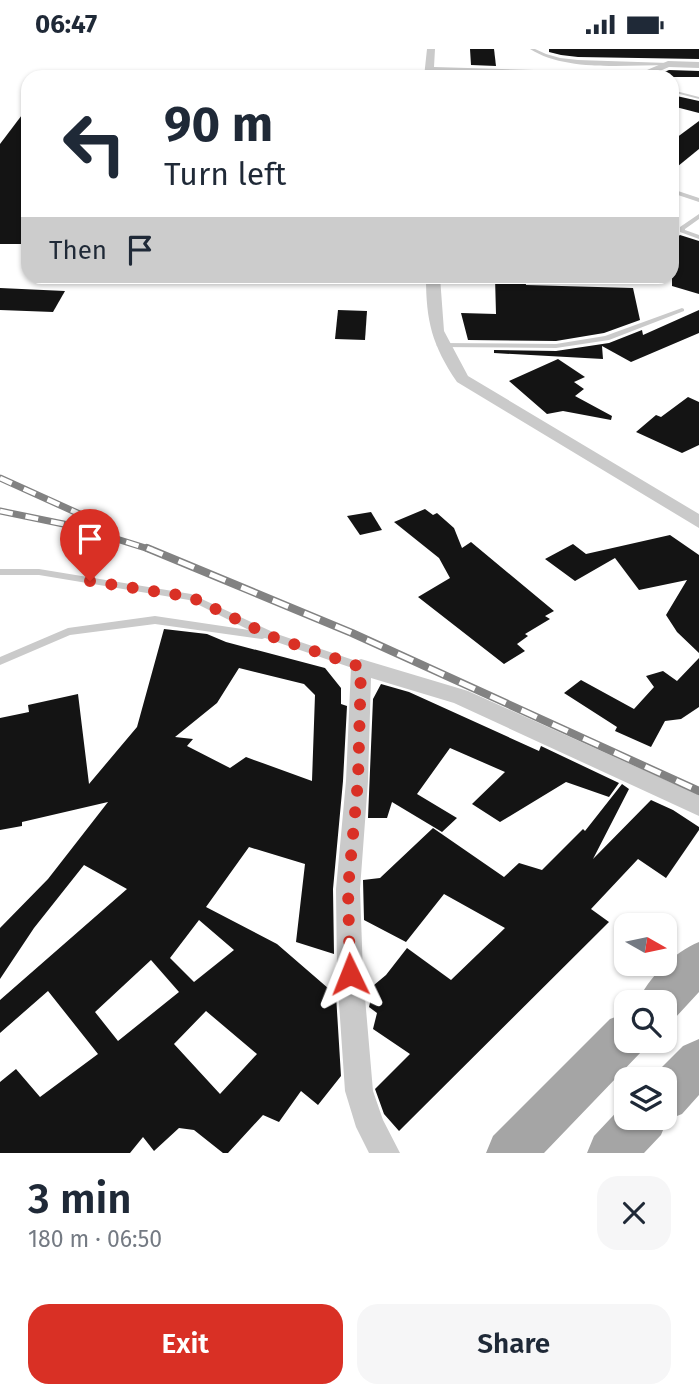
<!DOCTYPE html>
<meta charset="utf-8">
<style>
body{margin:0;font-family:"Fira Sans",sans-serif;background:#f6f6f7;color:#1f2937;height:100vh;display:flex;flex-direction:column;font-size:26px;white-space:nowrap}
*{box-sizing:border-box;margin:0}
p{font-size:23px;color:#747a83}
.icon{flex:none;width:38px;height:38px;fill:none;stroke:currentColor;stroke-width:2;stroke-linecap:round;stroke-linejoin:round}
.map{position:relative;height:1104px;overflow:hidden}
.panel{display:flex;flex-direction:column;background:#fff;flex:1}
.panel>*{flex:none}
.hud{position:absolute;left:21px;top:21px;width:658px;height:214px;border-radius:21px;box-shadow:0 2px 5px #0004;background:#fff;color:#1f2937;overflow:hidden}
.needle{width:46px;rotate:99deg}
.buttons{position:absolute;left:614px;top:864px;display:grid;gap:14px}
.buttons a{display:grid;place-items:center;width:63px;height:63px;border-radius:14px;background:#fff;box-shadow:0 2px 5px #0004;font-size:35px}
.pin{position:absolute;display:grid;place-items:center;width:60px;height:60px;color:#fff;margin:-72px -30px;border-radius:50% 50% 50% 0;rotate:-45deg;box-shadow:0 0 7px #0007}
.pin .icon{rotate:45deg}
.me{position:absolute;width:77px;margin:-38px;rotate:358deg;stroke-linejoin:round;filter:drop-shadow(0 0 5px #0008)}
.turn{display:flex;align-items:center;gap:24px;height:147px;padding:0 28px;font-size:32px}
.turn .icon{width:91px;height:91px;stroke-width:2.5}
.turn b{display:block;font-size:49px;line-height:60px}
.then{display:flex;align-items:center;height:66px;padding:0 28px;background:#0003;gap:14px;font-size:26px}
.round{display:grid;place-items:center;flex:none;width:74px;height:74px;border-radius:21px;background:#f6f6f7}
.overview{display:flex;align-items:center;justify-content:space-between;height:119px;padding:0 28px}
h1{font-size:42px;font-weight:600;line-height:52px}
.primary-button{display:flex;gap:14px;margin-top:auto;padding:14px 28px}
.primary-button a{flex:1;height:80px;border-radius:21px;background:#d93025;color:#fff;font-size:28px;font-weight:600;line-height:80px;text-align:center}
.primary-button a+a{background:#f6f6f7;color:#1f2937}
.status{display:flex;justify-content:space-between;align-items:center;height:49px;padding:0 35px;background:#fff;direction:ltr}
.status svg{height:19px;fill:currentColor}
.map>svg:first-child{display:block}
</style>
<div class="status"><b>06:47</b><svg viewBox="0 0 49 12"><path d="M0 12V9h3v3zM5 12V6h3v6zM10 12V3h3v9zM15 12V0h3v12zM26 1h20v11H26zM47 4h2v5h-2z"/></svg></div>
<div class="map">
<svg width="699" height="1104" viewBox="0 0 699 1104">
<rect width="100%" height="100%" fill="#fff"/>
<g fill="#141414" fill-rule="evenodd">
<path d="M470,0H494L496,17L471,16Z"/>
<path d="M549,0H699V10L578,8L561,6L549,3Z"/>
<path d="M669,21L699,22V28H653Z"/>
<path d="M672,46L699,52V64L672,57Z"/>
<path d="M28,58V195H0V95Z"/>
<path d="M699,72V100L672,122V92Z"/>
<path d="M680,186L699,192V245L672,237V192Z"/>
<path d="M495,228H525L526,236L633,239L640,271L604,284L556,292L468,291L461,264L496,265Z"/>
<path d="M0,239L65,242L53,263L0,261Z"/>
<path d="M338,261L367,262L365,291L335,290Z"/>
<path d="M699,261V284L631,313L602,297L603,310L494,304V301L556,302L609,294L642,281L643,286Z"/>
<path d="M558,310L585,328L574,333L584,340L575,347L612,367L611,371L563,362L547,365L509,332Z"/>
<path d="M688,348L699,353V396L682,404L636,383L656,366L661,368Z"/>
<path d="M425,460L433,466L437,464L454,479L462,499L471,493L554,562L545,567L550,570L525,585L528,587L517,595L525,602L504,615L418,548L450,529L439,509L394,473Z"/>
<path d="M371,463L382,481L360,486L347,467Z"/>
<path d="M670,486L699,506V604L677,583L666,566L687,531L639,541L615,509L575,532L545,510L573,495L586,505Z"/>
<path d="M164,580L207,585L226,593L325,619L341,639V655L347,657L343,732L333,840L334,905L296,893L305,815L249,798L206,858L277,895L336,946L341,1027L318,1056L301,1042L279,1073L263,1066L228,1104H223L194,1081L179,1079L154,1102L143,1088L130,1104H0V1033L16,1020L40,1048L98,1005L48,942L0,984V951L127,840L84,816L34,879L0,930V879L48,830L108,753L22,773V777L0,781V669L29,663L28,656L78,645L89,735L137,678ZM239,619L304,635L315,646L312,732L246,708L230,719L187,697L193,690L175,688L217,654ZM199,871L234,901L194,933L170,909ZM151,911L179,943L118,992L95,963ZM206,962L257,1005L220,1045L174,995Z"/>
<path d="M699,609V658L681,670L665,672L651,698L615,682L617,678L564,644L581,631L634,660L654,638L646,627L663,622L677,632Z"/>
<path d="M381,635L409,643L539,702L541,697L619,734L609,748L566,733L500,773L472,755L505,723L450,699L417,745L457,769L442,783L392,753L387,769H368L373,650Z"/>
<path d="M622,735L629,740L593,810L651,751L673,761L699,778V781L666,829L638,810L591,860L609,873L399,1082L384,1065L375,1040L410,1005L373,980L377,964L369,958L374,936L386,926L407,899L451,931L505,879L444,845L406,893L364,871L363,831L380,829L433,779L504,828L519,814L542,821L583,780L585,782Z"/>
</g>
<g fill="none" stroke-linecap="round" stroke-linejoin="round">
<g fill="#cacaca" fill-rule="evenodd">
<path d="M530,0H535L546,5L560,9L578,11L668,14L670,15L668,16C626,16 566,23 530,0Z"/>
<path d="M672,41L699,48V50L672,43Z"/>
<path d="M672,140L699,149V153L672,144Z"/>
<path d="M699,165V170L685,180V181L699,186V190L680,183V178Z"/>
<path d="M682,259L684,260V262L609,291L556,299L440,298L436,296L440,294L556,295L605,287Z"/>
<path d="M0,520H39L191,545L277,585L365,615L366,618L365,621L361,622L265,589L262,590L155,575L70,586L0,616V608L68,579L155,567L249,581L189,551L39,526H0Z"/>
</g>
<g fill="#cacaca" fill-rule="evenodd">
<path d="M427,0H435L434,18L640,24L668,12L699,13V19L669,18L646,28L434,24V28H424Z"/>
<path d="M426,228H440L444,282L468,327L699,465V479L457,333C432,296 426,272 426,228Z"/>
<path d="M361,610L468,642L699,746V767L454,654L371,629L368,732L360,840L363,925L373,1042L383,1071L400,1104H369L356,1078L345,1042L337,925L336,840L346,732L351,618L354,613Z"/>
</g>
<g fill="#a5a5a5" fill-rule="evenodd">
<path d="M699,893V943L675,969L665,973V954H637C648,929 674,903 699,893Z"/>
<path d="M626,964V992H646L642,1002L544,1104H486L493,1087L610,970Z"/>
<path d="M699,990V1046L682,1065L667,1071L661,1086L644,1104H587L594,1087L626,1053V1069H665V1031H649L683,997Z"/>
</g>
<defs>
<g id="rail-far1">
<path d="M0,429L104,476"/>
<path d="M0,462L78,478L152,501"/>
</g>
<path id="rail" d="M147,499L352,584L699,742"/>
</defs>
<use href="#rail-far1" stroke="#828282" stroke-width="7"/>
<use href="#rail" stroke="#828282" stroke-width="8"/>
<use href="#rail-far1" stroke="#fff" stroke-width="4.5" stroke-dasharray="13" stroke-linecap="butt"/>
<use href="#rail" stroke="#fff" stroke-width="5" stroke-dasharray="17" stroke-linecap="butt"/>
</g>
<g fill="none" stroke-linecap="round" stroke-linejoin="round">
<path stroke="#d93025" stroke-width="12" stroke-dasharray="0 21.6" d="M90,532L191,548L273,588L361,618L358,732L348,840L350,925"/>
</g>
</svg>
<div class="buttons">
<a><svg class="needle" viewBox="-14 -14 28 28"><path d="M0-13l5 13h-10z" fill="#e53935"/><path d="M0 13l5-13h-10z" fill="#747a83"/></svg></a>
<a><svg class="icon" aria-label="search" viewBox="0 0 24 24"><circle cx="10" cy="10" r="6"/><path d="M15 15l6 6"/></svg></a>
<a><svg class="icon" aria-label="layers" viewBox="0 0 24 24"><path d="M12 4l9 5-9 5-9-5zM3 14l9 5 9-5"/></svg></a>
</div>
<div class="pin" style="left:90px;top:532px;background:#d93025"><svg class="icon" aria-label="arrive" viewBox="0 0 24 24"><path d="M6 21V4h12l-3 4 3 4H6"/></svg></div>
<svg class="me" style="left:350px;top:925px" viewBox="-20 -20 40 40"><path d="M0-17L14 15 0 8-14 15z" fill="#d93025" stroke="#fff" stroke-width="4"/></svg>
<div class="hud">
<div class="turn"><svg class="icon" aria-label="left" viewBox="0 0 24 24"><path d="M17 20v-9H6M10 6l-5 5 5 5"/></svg><div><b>90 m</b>Turn left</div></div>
<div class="then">Then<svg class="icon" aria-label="arrive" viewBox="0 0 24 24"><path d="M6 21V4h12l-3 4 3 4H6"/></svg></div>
</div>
</div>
<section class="panel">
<div class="overview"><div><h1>3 min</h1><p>180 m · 06:50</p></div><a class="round"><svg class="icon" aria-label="close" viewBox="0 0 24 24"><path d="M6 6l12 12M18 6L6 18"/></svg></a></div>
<div class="primary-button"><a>Exit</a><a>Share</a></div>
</section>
